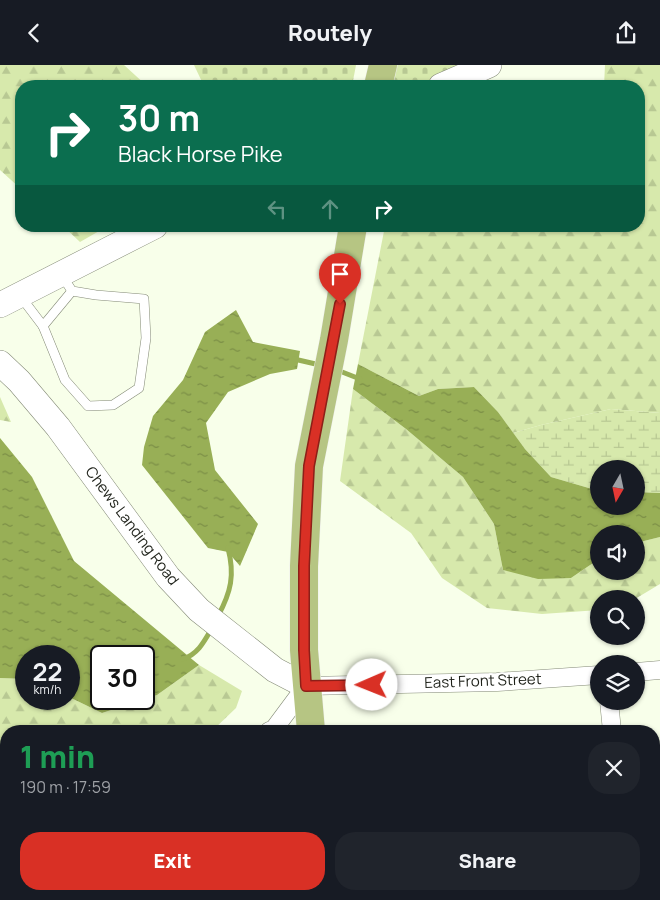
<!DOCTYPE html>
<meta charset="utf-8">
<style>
body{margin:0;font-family:Manrope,sans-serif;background:#20242c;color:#f1f3f6;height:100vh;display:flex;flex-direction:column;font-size:19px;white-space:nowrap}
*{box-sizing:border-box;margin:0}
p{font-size:16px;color:#9ea1a6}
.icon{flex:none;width:28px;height:28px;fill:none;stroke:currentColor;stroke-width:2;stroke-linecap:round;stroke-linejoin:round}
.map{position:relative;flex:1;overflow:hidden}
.panel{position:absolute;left:0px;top:660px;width:660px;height:175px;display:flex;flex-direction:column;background:#171b24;border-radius:20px 20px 0 0;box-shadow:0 1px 4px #0004}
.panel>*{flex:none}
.hud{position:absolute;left:15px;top:15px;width:630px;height:152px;border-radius:20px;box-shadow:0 1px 4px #0004;background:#0b6e4f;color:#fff;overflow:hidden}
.needle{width:32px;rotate:189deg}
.tools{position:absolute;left:590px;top:395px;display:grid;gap:10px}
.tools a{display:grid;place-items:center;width:55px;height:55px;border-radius:50%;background:#171b24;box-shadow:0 1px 4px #0004;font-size:25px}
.speed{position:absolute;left:15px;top:580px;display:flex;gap:10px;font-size:25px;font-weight:700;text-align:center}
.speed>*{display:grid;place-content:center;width:65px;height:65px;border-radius:50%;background:#171b24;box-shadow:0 1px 4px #0004;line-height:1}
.speed small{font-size:12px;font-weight:400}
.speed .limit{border:2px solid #111;border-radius:8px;background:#fff;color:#111}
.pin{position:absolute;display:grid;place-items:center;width:42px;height:42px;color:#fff;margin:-51px -21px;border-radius:50% 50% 50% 0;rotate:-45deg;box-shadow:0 0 5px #0007}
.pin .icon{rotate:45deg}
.me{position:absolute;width:55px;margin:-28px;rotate:269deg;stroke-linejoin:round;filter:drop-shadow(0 0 4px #0008)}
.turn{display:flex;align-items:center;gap:18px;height:105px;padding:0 20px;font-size:22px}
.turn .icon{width:65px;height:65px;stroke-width:2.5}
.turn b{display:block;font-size:35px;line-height:42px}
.lanes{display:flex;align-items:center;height:48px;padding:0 20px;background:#0003;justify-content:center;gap:25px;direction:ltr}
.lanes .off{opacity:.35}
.round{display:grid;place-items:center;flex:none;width:52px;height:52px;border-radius:20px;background:#20242c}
.head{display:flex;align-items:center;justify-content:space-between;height:85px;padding:0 20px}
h1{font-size:30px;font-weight:800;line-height:38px;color:#1e9e55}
.cta{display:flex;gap:10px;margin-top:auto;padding:10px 20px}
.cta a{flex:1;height:58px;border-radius:20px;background:#d93025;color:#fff;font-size:20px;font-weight:800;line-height:58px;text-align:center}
.cta a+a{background:#20242c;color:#f1f3f6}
header{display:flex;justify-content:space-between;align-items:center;height:65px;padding:0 20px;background:#171b24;font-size:22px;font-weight:800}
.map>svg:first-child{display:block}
</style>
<header><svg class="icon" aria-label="back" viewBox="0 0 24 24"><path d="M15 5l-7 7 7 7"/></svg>Routely<svg class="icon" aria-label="share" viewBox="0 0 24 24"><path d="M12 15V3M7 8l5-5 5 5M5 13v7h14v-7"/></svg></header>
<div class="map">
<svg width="660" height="835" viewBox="0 0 660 835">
<defs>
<pattern id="forest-firs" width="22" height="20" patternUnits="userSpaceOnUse" patternTransform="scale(1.25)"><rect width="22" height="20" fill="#d7e9ac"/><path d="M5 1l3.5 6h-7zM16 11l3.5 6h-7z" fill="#b8c893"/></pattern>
<pattern id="wetland-marsh" width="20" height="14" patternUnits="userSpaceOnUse" patternTransform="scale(1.25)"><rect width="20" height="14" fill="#d7e9ac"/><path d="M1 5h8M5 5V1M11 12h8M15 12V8" fill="none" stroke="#b8c893"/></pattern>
<pattern id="cemetery-stones" width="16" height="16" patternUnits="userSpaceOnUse" patternTransform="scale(1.25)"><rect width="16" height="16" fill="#d7e9ac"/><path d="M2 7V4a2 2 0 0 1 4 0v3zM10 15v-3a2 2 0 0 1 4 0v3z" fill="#b8c893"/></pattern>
<pattern id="water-ripples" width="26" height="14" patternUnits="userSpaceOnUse" patternTransform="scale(1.25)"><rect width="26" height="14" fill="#98af56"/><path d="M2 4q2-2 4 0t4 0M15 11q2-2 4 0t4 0" fill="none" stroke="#7b8e46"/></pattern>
</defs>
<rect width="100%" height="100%" fill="#f8ffea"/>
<g fill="url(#forest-firs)">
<path d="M0,0H124L147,21H21V124L0,105Z"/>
<path d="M605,0H660V348L611,344L541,360L513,368L498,347L474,322L438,324L419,331L358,299L385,161H639V21H604Z"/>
<path d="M63,161H108L80,177Z"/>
<path d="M353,324L406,364L463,412L494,459L503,505L571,513L599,494V506H636V478L660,472V519L635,534H599V545L542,549L487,543L442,513L411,468L340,416Z"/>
<path d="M0,332L11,357L0,355Z"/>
<path d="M199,600L242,626L236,643L212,666H6V748L0,749V613L26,614V634H69V632L102,648L157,630Z"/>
</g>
<path fill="url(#wetland-marsh)" d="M611,344L660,348V428L636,427V404H599V426L551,412L525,384L513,368L541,360Z"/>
<g fill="url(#cemetery-stones)">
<path d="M194,0H356L352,21H204Z"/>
<path d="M383,0H489L441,21H378Z"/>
</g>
<g fill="url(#water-ripples)" fill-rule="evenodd">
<path d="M236,245L253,277L300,286L297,304L270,309L228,327L206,358L215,405L258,459L240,501L228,487L208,483L142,400L144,382L153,351L183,315L205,267Z"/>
<path d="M358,299L419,331L438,324L474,322L498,347L525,384L551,412L599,426V441H636V427L660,428V472L636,478V469H599V494L571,513L538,514L503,505L494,459L463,412L406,364L353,324Z"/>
<path d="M0,373L32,412L74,496L199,600L157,630L102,648L69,632V591H26V614L0,613ZM101,591H144V634H101Z"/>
</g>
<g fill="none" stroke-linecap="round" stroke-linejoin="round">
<g stroke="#98af56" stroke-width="5">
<path d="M294,294L320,300"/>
<path d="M337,305L360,314"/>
<path d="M218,551C231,527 235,510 228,483"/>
<path d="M183,594C198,589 204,577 212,563"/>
</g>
<defs>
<g id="lane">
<path d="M21,232L43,261L65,315L88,341L113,340L139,323L146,273L144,234L96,230L72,226L61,209"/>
<path d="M43,261L72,226"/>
<path d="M0,824H6"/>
<path d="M51,829L52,835"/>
<path d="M477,829L480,835"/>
</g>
<g id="street">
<path d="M636,607L660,605"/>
<path d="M609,636L612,666"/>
<path d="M269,666L274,664L306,621L497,617L599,610"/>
<path d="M0,789L6,784"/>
<path d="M631,829V835"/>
</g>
<g id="secondary">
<path d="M441,21L489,0"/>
<path d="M0,240L155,161"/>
<path d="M0,298L19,316L58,362L168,512L199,545L275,605L306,621"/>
</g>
<g id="primary">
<path d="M378,21L383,0"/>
<path d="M311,666L304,585V501L309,401L334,275L353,161"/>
<path d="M328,829L329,835"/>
</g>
</defs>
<use href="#lane" stroke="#848a77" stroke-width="10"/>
<use href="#street" stroke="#848a77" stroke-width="19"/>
<use href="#secondary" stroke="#848a77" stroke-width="26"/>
<use href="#primary" stroke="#ededed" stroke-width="29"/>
<use href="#lane" stroke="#fff" stroke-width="9"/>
<use href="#street" stroke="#fff" stroke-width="18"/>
<use href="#secondary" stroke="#fff" stroke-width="25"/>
<use href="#primary" stroke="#b6c583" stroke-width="28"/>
</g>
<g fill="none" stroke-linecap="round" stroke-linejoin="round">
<defs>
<path id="route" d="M340,239L309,401L304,501V585L306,621L372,620"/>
</defs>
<use href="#route" stroke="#8d1f18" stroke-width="12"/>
<use href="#route" stroke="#d93025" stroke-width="9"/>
</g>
<g text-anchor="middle" stroke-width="4" stroke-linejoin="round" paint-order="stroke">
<g font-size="15" fill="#1d2018" stroke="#fff">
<text transform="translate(132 461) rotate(53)" y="5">Chews Landing Road</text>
<text transform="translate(483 616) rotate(-2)" y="5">East Front Street</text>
</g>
</g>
</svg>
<div class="tools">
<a><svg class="needle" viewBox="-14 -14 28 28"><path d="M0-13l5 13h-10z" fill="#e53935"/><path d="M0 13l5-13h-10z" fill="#9ea1a6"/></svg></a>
<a><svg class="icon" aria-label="sound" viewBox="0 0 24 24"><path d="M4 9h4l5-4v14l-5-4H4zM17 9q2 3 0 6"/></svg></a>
<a><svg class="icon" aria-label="search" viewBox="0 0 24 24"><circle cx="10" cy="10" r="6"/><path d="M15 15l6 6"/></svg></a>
<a><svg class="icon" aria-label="layers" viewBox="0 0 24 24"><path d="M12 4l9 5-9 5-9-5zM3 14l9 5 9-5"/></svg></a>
</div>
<div class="speed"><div>22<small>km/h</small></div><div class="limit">30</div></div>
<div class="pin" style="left:340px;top:239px;background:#d93025"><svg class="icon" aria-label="arrive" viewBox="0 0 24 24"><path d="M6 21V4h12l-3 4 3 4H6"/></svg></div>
<svg class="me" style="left:372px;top:620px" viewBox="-20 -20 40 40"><circle r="19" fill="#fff"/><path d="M0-13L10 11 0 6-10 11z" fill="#d93025"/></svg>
<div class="hud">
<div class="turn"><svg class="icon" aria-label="right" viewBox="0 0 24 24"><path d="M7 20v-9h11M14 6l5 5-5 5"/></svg><div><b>30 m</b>Black Horse Pike</div></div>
<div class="lanes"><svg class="icon off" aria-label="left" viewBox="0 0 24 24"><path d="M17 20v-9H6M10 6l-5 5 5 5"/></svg><svg class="icon off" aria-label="ahead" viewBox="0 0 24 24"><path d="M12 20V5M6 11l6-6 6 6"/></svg><svg class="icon" aria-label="right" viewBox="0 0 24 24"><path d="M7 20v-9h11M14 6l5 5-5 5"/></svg></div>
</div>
<section class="panel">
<div class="head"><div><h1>1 min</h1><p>190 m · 17:59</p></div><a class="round"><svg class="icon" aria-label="close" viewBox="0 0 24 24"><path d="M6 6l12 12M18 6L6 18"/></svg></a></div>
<div class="cta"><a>Exit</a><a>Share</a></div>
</section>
</div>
